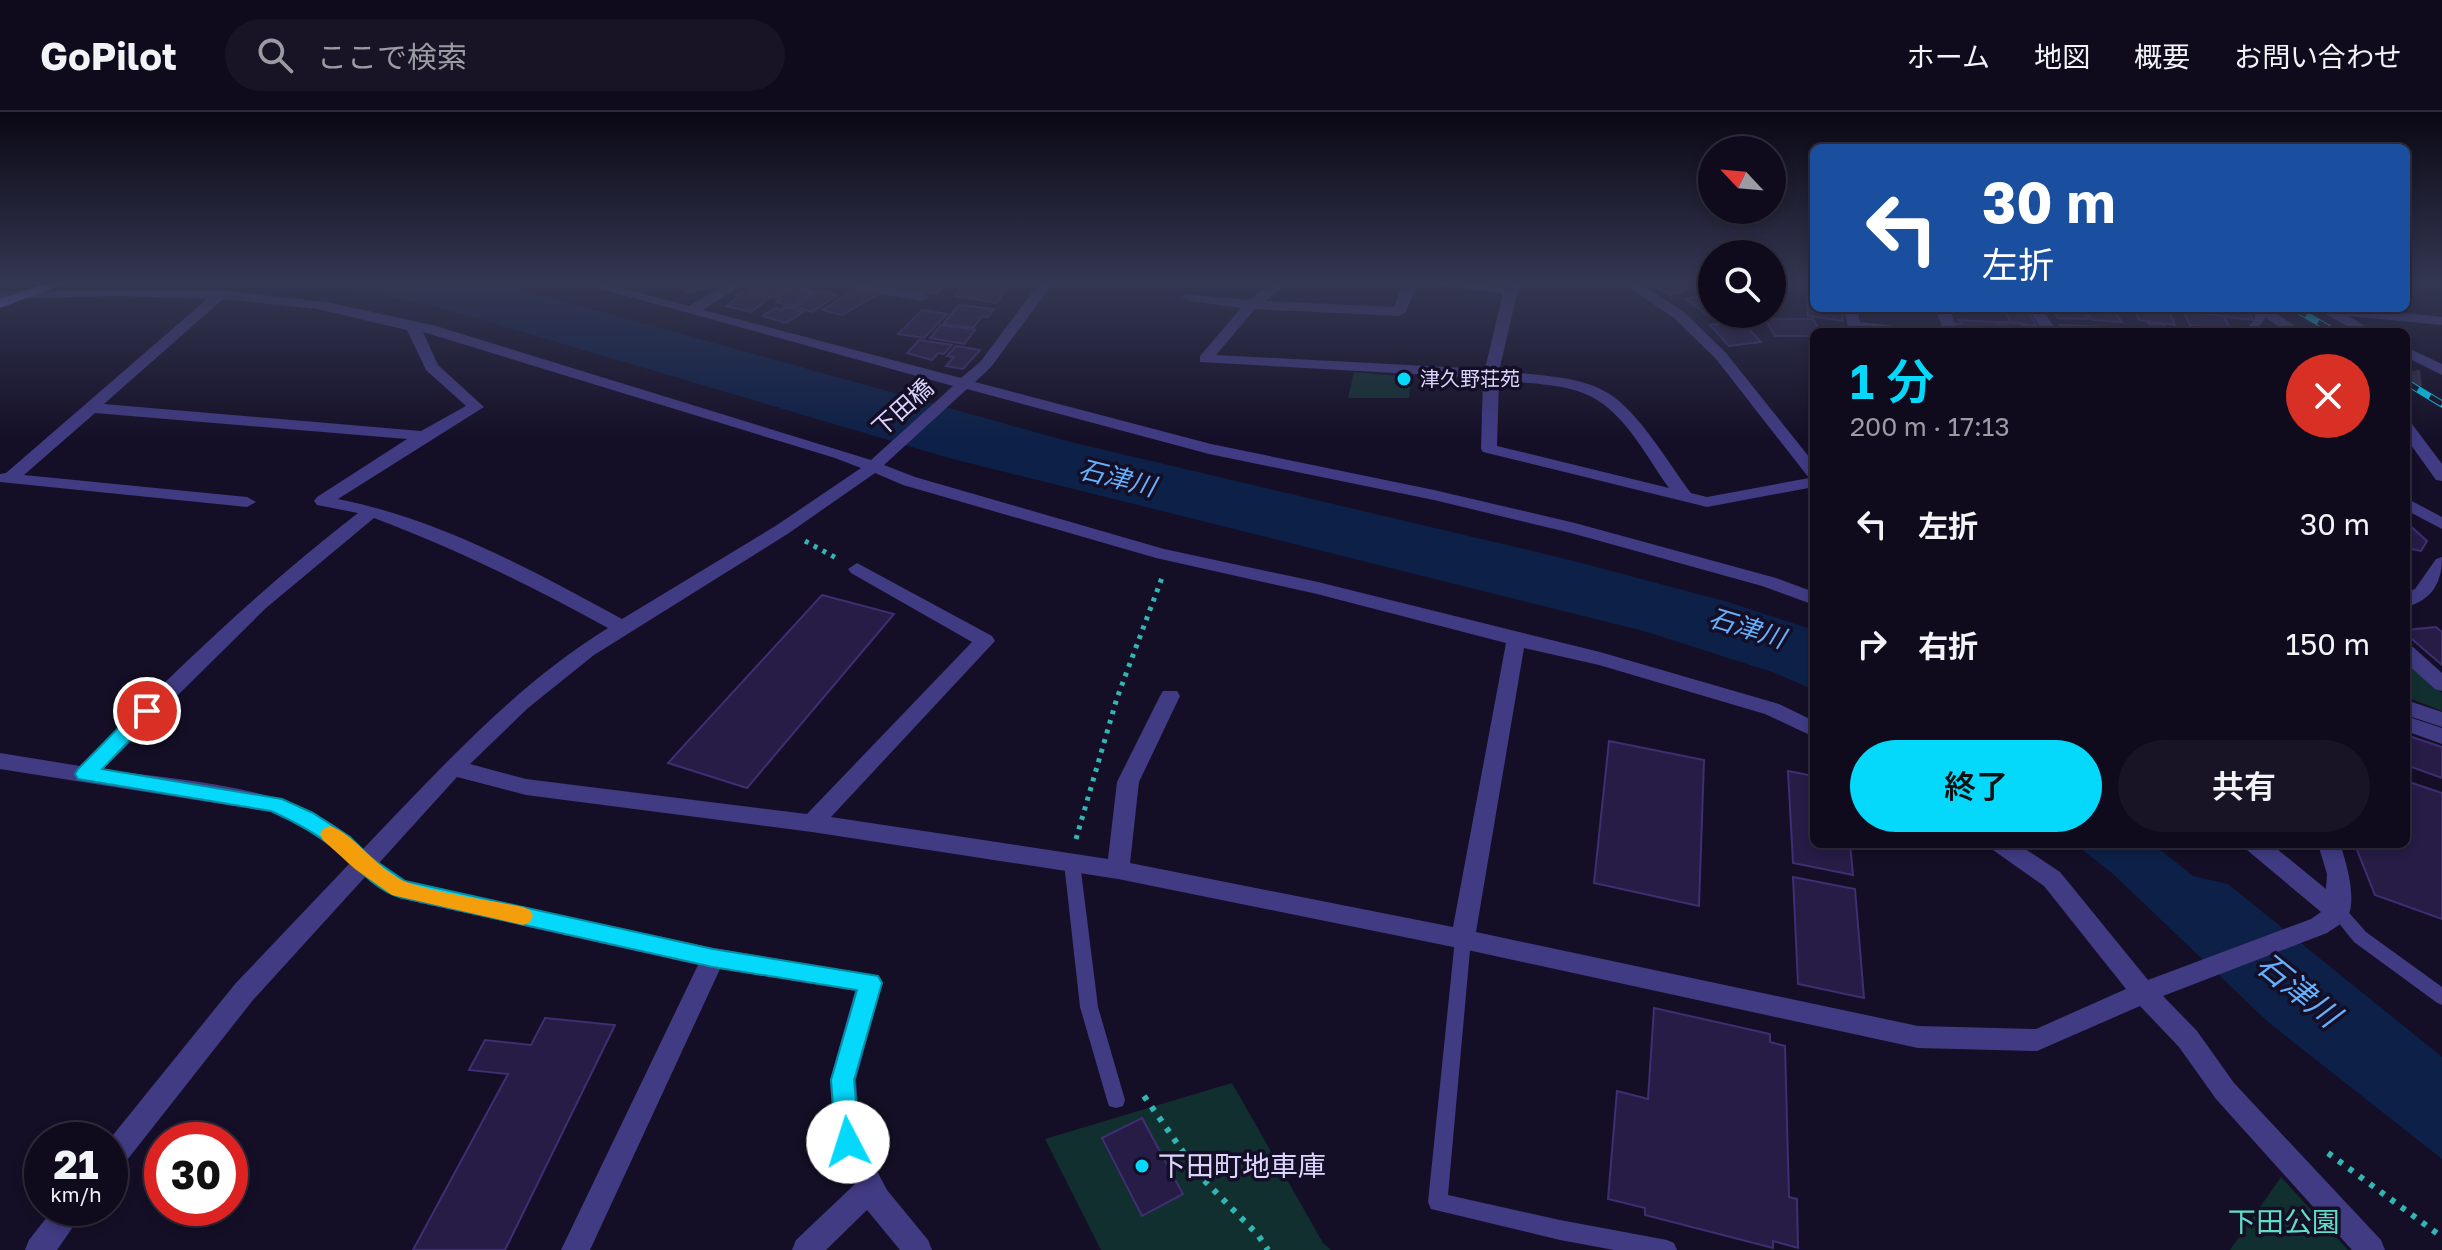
<!DOCTYPE html>
<html lang="ja">
<meta charset="utf-8">
<style>
body{margin:0;font-family:"Golos Text","Noto Sans JP",sans-serif;background:#181425;color:#f1f3f6;height:100vh;display:flex;flex-direction:column;font-size:30px;white-space:nowrap}
*{box-sizing:border-box;margin:0}
p{font-size:26px;color:#9b9ba3}
.icon{flex:none;width:44px;height:44px;fill:none;stroke:currentColor;stroke-width:2;stroke-linecap:round;stroke-linejoin:round}
.map{position:relative;flex:1;overflow:hidden}
.panel{position:absolute;left:1810px;top:216px;width:600px;height:520px;display:flex;flex-direction:column;background:#0f0b1c;border-radius:12px;box-shadow:0 4px 12px #0003,0 0 0 2px #2f2b3b}
.panel>*{flex:none}
.top-card{position:absolute;left:1810px;top:32px;width:600px;height:168px;border-radius:12px;box-shadow:0 4px 12px #0003,0 0 0 2px #2f2b3b;background:#1a4fa0;color:#fff;overflow:hidden}
.needle{width:52px;rotate:296deg}
.fabs{position:absolute;left:1698px;top:24px;display:grid;gap:16px}
.fabs a{display:grid;place-items:center;width:88px;height:88px;border-radius:50%;background:#0f0b1c;box-shadow:0 4px 12px #0003,0 0 0 2px #2f2b3b;font-size:40px}
.speed{position:absolute;left:24px;top:1010px;display:flex;gap:16px;font-size:40px;font-weight:700;text-align:center}
.speed>*{display:grid;place-content:center;width:104px;height:104px;border-radius:50%;background:#0f0b1c;box-shadow:0 4px 12px #0003,0 0 0 2px #2f2b3b;line-height:1}
.speed small{font-size:20px;font-weight:400}
.speed .limit{border:12px solid #d22;background:#fff;color:#111}
.pin{position:absolute;display:grid;place-items:center;width:68px;height:68px;color:#fff;margin:-34px;border:4px solid #fff;border-radius:50%;box-shadow:0 2px 8px #0007}
.me{position:absolute;width:88px;margin:-44px;rotate:355deg;stroke-linejoin:round;filter:drop-shadow(0 0 6px #0008)}
.turn{display:flex;align-items:center;gap:28px;height:168px;padding:0 40px;font-size:36px}
.turn .icon{width:104px;height:104px;stroke-width:2.5}
.turn b{display:block;font-size:56px;line-height:68px}
.round{display:grid;place-items:center;flex:none;width:84px;height:84px;border-radius:42px;background:#181425}
.overview{display:flex;align-items:center;justify-content:space-between;height:136px;padding:0 40px}
h1{font-size:48px;font-weight:600;line-height:60px;color:#04d9fb}
.button{display:flex;gap:16px;margin-top:auto;padding:16px 40px}
.button a{flex:1;height:92px;border-radius:48px;background:#04d9fb;color:#111;font-size:32px;font-weight:600;line-height:92px;text-align:center}
.button a+a{background:#181425;color:#f1f3f6}
ul{padding:0;list-style:none}
li{display:flex;align-items:center;gap:24px;height:120px;padding:0 40px}
li div{flex:1}
li b{display:block;font-size:30px}
li em{font-style:normal}
header{display:flex;align-items:center;gap:48px;box-sizing:border-box;height:112px;padding:0 40px;background:#0f0b1c;border-bottom:2px solid #2f2b3b}
header strong{font-size:38px}
nav{display:flex;gap:44px;margin-inline-start:auto;font-size:28px}
.search{width:560px;height:72px;background:#181425;display:flex;align-items:center;gap:20px;box-sizing:border-box;padding:0 28px;border-radius:44px;color:#9b9ba3;font-size:30px}
.map>svg:first-child{display:block}
</style>
<header>
<strong>GoPilot</strong>
<div class="search"><svg class="icon" aria-label="search" viewBox="0 0 24 24"><circle cx="10" cy="10" r="6"/><path d="M15 15l6 6"/></svg>ここで検索</div>
<nav><a>ホーム</a><a>地図</a><a>概要</a><a>お問い合わせ</a></nav>
</header>
<div class="map">
<svg width="2442" height="1138" viewBox="0 0 2442 1138">
<rect width="100%" height="100%" fill="#140f26"/>
<g fill="#122f30">
<path d="M1354,260L1411,265L1409,286H1348Z"/>
<path d="M2406,549L2442,581V599L2406,585Z"/>
<path d="M1232,971L1323,1131L1331,1138H1101L1045,1027Z"/>
<path d="M2281,1065L2348,1138H2230Z"/>
</g>
<g fill="#0d2047">
<path d="M320,170H494L1071,330L1570,448L1728,490L1814,518V578L1775,561L1644,519L949,346L438,195Z"/>
<path d="M2075,732H2153L2193,764L2228,772L2442,945V1047L2268,910L2112,761Z"/>
</g>
<g fill="#261c46" stroke="#3e2e72" stroke-width="2">
<path d="M679,170H716L718,172L686,181Z"/>
<path d="M773,170L795,171L772,185L749,179L759,172Z"/>
<path d="M915,170H963L960,172L947,170L937,182L907,178Z"/>
<path d="M968,170H1013L996,191L955,184Z"/>
<path d="M1655,170H1698L1702,172L1670,183L1650,171Z"/>
<path d="M1814,170V196H1842L1843,209L1808,204L1806,171Z"/>
<path d="M794,174L813,180L791,194L776,190L781,187L776,186Z"/>
<path d="M856,175L880,181L842,203L823,198Z"/>
<path d="M820,178L837,183L812,200L794,195Z"/>
<path d="M740,180L769,186L751,200L726,194L740,184L736,183Z"/>
<path d="M1712,181V202H1729L1711,206L1686,187Z"/>
<path d="M959,193L994,197L988,205L982,204L973,216L943,212Z"/>
<path d="M786,195L803,200L786,211L763,204L775,196L781,198Z"/>
<path d="M2051,196H2080L2088,207L2058,206Z"/>
<path d="M2083,196H2112L2122,210L2092,208Z"/>
<path d="M2134,196H2168L2175,213L2139,208Z"/>
<path d="M2224,197L2249,200L2253,208L2227,205Z"/>
<path d="M922,198L947,202L924,226L898,222Z"/>
<path d="M2004,198L2027,199L2038,215L2011,210Z"/>
<path d="M2183,199L2224,204L2231,219L2190,213Z"/>
<path d="M1765,207H1813L1820,220H1814V224H1775Z"/>
<path d="M1959,208L1997,210L2003,220H1956L1951,211L1962,212Z"/>
<path d="M1741,209L1761,230L1729,234L1710,213Z"/>
<path d="M1997,210L2021,211L2023,214L2039,215L2043,220H2003Z"/>
<path d="M2148,211L2163,212L2170,220H2140L2138,217L2154,218Z"/>
<path d="M941,213L975,218L964,232L930,226Z"/>
<path d="M2060,213L2131,216L2135,220H2065Z"/>
<path d="M919,228L952,233L944,242L938,241L932,248L907,241Z"/>
<path d="M956,234L980,238L963,257L946,254L954,245L947,244Z"/>
<path d="M2406,410L2427,429L2421,439L2406,436Z"/>
<path d="M822,483L894,502L747,676L668,651Z"/>
<path d="M2436,515L2442,520V553L2406,522V518Z"/>
<path d="M2406,623L2442,635V666L2406,653Z"/>
<path d="M1609,629L1704,648L1699,794L1594,771Z"/>
<path d="M1788,659L1814,664V732H1850L1853,763L1793,751Z"/>
<path d="M2406,669L2442,681V807L2375,783L2355,733L2406,732Z"/>
<path d="M1793,765L1855,777L1864,886L1798,872Z"/>
<path d="M1654,896L1770,922V930L1785,934L1789,1085L1797,1087L1798,1136L1773,1129V1136L1645,1103V1096L1608,1087L1617,979L1648,987Z"/>
<path d="M545,906L615,913L505,1138H413L508,962L469,958L485,928L531,933Z"/>
<path d="M1142,1006L1183,1082L1142,1104L1102,1026Z"/>
</g>
<g fill="none" stroke-linecap="round" stroke-linejoin="round">
<path stroke="#322d46" stroke-width="16" stroke-dasharray="16 8" stroke-linecap="butt" d="M2406,268L2421,266"/>
<g stroke="#31b6b3" stroke-width="5" stroke-dasharray="4 6" stroke-linecap="butt">
<path d="M805,429L838,447"/>
<path d="M1076,727L1117,586L1163,463"/>
</g>
<g stroke="#31b6b3" stroke-width="6" stroke-dasharray="5 8" stroke-linecap="butt">
<path d="M1144,984L1200,1064L1258,1123L1268,1138"/>
<path d="M2328,1041L2442,1125"/>
</g>
<g fill="#413b84" fill-rule="evenodd">
<path d="M2254,196H2264L2265,207L2254,220H2244L2255,207Z"/>
<path d="M1072,745L1078,747L1080,751L1098,895L1125,988L1123,994L1116,996L1109,994L1107,988L1080,895L1064,751L1066,747Z"/>
<path d="M2338,793L2344,795L2366,820L2442,875V893L2436,890L2354,830L2330,800L2332,795Z"/>
<path d="M1463,820L1469,822L1471,827L1448,1083L1560,1108L1667,1128L1674,1131L1677,1138H1614L1560,1128L1431,1097L1428,1090L1455,827L1457,822Z"/>
</g>
<g fill="#413b84" fill-rule="evenodd">
<path d="M576,170H597L689,194L730,170H746L703,198L961,266L981,249L1040,170H1054L991,255L975,270L1211,332L1434,378L1575,411L1776,466L1814,480V493L1762,474L1571,421L1434,388L1209,342L967,277L884,353L915,365L1164,437L1318,470L1600,540L1779,592L1814,609V625L1765,602L1599,553L1524,536L1476,820L1918,914L2036,917L2126,877L2044,774L1993,738L1990,732H2018L2060,760L2148,868L2311,807L2321,800L2247,738L2244,732H2271L2326,777L2327,762L2318,732H2340C2346,749 2357,787 2348,804C2344,811 2334,816 2327,821L2163,884L2197,919L2234,971L2381,1128L2385,1138H2352L2216,987L2179,935L2140,894L2037,939L1918,936L1463,837L1118,767L812,720L526,683L457,665L379,751L405,769L713,836L879,864L882,871L856,968L861,1029L887,1078L928,1128L932,1138H900L867,1098L826,1138H792L796,1128L855,1072L834,1030L830,968L855,879L720,857L590,1138H561L698,853L399,786L365,765L253,888L120,1057L110,1061L109,1028L235,872L349,752C327,729 301,713 271,700L0,657V641L80,654C169,565 258,478 358,401L317,393L314,389L317,385L407,327L95,301L24,363L247,385L256,390L247,395L0,370V362L6,361L207,187L119,184L0,187V179L221,178L331,191L436,214L871,348L953,274ZM223,187L317,197L407,218L426,258L466,294L421,319L104,292ZM423,220L835,346L861,356L777,413L622,507C532,458 439,407 338,387L484,295L438,253ZM875,361L903,373L1156,446L1317,482L1506,531L1453,815L1130,751L1139,670L1180,584L1177,579H1163L1160,584L1117,670L1108,747L831,705L995,529L992,524L857,451L848,457L851,461L972,530L807,702L526,667L470,652L528,596L594,543L789,421ZM374,406C456,437 532,474 608,516C514,574 439,658 363,737C299,671 190,671 103,657L266,496Z"/>
<path d="M832,170H860L922,181L929,185L922,189L839,174Z"/>
<path d="M1275,170H1290L1265,189L1394,195L1403,170H1417L1406,200L1399,204L1255,197L1216,243L1485,257L1503,181L1442,174L1435,170L1507,173L1510,170H1524L1518,178L1499,259C1533,263 1579,263 1608,281C1640,301 1668,351 1691,381L1707,385L1809,366L1716,247L1674,206L1621,170H1637L1684,200L1726,241L1814,351V375L1707,395L1483,340L1481,337L1483,266L1200,250V244L1241,196L1189,189L1182,185L1184,182L1248,188ZM1499,268C1529,272 1571,271 1597,288C1628,307 1648,347 1669,376L1497,334Z"/>
<path d="M1843,196H1857L1860,210L1913,216L1920,220L1849,217Z"/>
<path d="M1935,196H1949L1958,220H1944Z"/>
<path d="M2027,196H2041L2058,220H2044Z"/>
<path d="M2252,196H2269L2303,220H2286Z"/>
<path d="M2356,196L2442,205V213L2348,204L2376,220H2358L2316,197Z"/>
<path d="M2406,235L2442,252V263L2406,245Z"/>
<path d="M2406,310L2412,312L2442,352V369L2436,368L2406,326Z"/>
<path d="M2406,386L2442,405V417L2406,398Z"/>
<path d="M2442,445C2442,471 2432,488 2406,495V481L2415,477L2436,447Z"/>
<path d="M2406,533L2413,535L2442,561V579L2435,577L2406,551Z"/>
<path d="M2406,588L2442,600V615L2406,603Z"/>
<path d="M2406,604L2442,616V632L2406,619Z"/>
<path d="M54,1096H86L57,1138H25L29,1128Z"/>
</g>
<path fill="#766dfd" fill-rule="evenodd" d="M50,170H69L0,196V187Z"/>
<defs>
<g id="rail">
<path d="M2294,196L2335,220"/>
<path d="M2406,270L2442,292"/>
</g>
</defs>
<use href="#rail" stroke="#04d9fb" stroke-width="7"/>
<use href="#rail" stroke="#140f26" stroke-width="5" stroke-dasharray="14" stroke-linecap="butt"/>
</g>
<linearGradient id="sky" x2="0" y2="1"><stop stop-color="#0b0815"/><stop offset="0.52" stop-color="#343752"/><stop offset="1" stop-color="#343752" stop-opacity="0"/></linearGradient>
<rect width="2442" height="329" fill="url(#sky)"/>
<path fill="#04d9fb" stroke="#038da3" stroke-width="2" d="M147,592L154,594L156,599L154,603L102,657L282,687L313,701L350,725L370,745L405,769L713,837L878,864L882,871L854,968L860,1030L857,1038L848,1041L839,1038L836,1030L831,968L857,878L713,855L399,785C371,776 355,751 333,735C314,720 293,709 271,699L78,667L75,662L78,657L140,594Z"/>
<path fill="#f59e0b" d="M330,714C356,723 378,759 406,770C436,781 489,788 523,795L530,798L533,804L530,810L523,813L392,783L355,757L323,728L320,722L323,717Z"/>
<g fill="#04d9fb" stroke="#140f26" stroke-width="3">
<circle cx="1404" cy="267" r="8"/>
<circle cx="1142" cy="1054" r="8"/>
</g>
<g text-anchor="middle" stroke-width="7" stroke-linejoin="round" paint-order="stroke">
<g font-size="20" fill="#dbd5fe" stroke="#140f26" text-anchor="start">
<text x="1420" y="274">津久野荘苑</text>
</g>
<g font-size="24" fill="#dbd5fe" stroke="#140f26">
<text transform="translate(903 296) rotate(-42)" y="8">下田橋</text>
</g>
<g font-size="26" font-style="italic" fill="#64b0fd" stroke="#140f26">
<text transform="translate(1117 366) rotate(14)" y="9">石津川</text>
<text transform="translate(1747 516) rotate(17)" y="9">石津川</text>
</g>
<g font-size="28" fill="#dbd5fe" stroke="#140f26" text-anchor="start">
<text x="1158" y="1064">下田町地車庫</text>
</g>
<g font-size="28" fill="#61dec4" stroke="#140f26">
<text x="2284" y="1120">下田公園</text>
</g>
<g font-size="32" font-style="italic" fill="#64b0fd" stroke="#140f26">
<text transform="translate(2298 878) rotate(39)" y="11">石津川</text>
</g>
</g>
</svg>
<div class="fabs">
<a><svg class="needle" viewBox="-14 -14 28 28"><path d="M0-13l5 13h-10z" fill="#e53935"/><path d="M0 13l5-13h-10z" fill="#9b9ba3"/></svg></a>
<a><svg class="icon" aria-label="search" viewBox="0 0 24 24"><circle cx="10" cy="10" r="6"/><path d="M15 15l6 6"/></svg></a>
</div>
<div class="speed"><div>21<small>km/h</small></div><div class="limit">30</div></div>
<div class="pin" style="left:147px;top:599px;background:#d93025"><svg class="icon" aria-label="arrive" viewBox="0 0 24 24"><path d="M6 21V4h12l-3 4 3 4H6"/></svg></div>
<svg class="me" style="left:848px;top:1030px" viewBox="-20 -20 40 40"><circle r="19" fill="#fff"/><path d="M0-13L10 11 0 6-10 11z" fill="#04d9fb"/></svg>
<div class="top-card">
<div class="turn"><svg class="icon" aria-label="left" viewBox="0 0 24 24"><path d="M17 20v-9H6M10 6l-5 5 5 5"/></svg><div><b>30 m</b>左折</div></div>
</div>
<section class="panel">
<div class="overview"><div><h1>1 分</h1><p>200 m · 17:13</p></div><a class="round" style="background:#d93025;color:#fff"><svg class="icon" aria-label="close" viewBox="0 0 24 24"><path d="M6 6l12 12M18 6L6 18"/></svg></a></div>
<ul>
<li><svg class="icon" aria-label="left" viewBox="0 0 24 24"><path d="M17 20v-9H6M10 6l-5 5 5 5"/></svg><div><b>左折</b></div><em>30 m</em></li>
<li><svg class="icon" aria-label="right" viewBox="0 0 24 24"><path d="M7 20v-9h11M14 6l5 5-5 5"/></svg><div><b>右折</b></div><em>150 m</em></li>
</ul>
<div class="button"><a>終了</a><a>共有</a></div>
</section>
</div>
